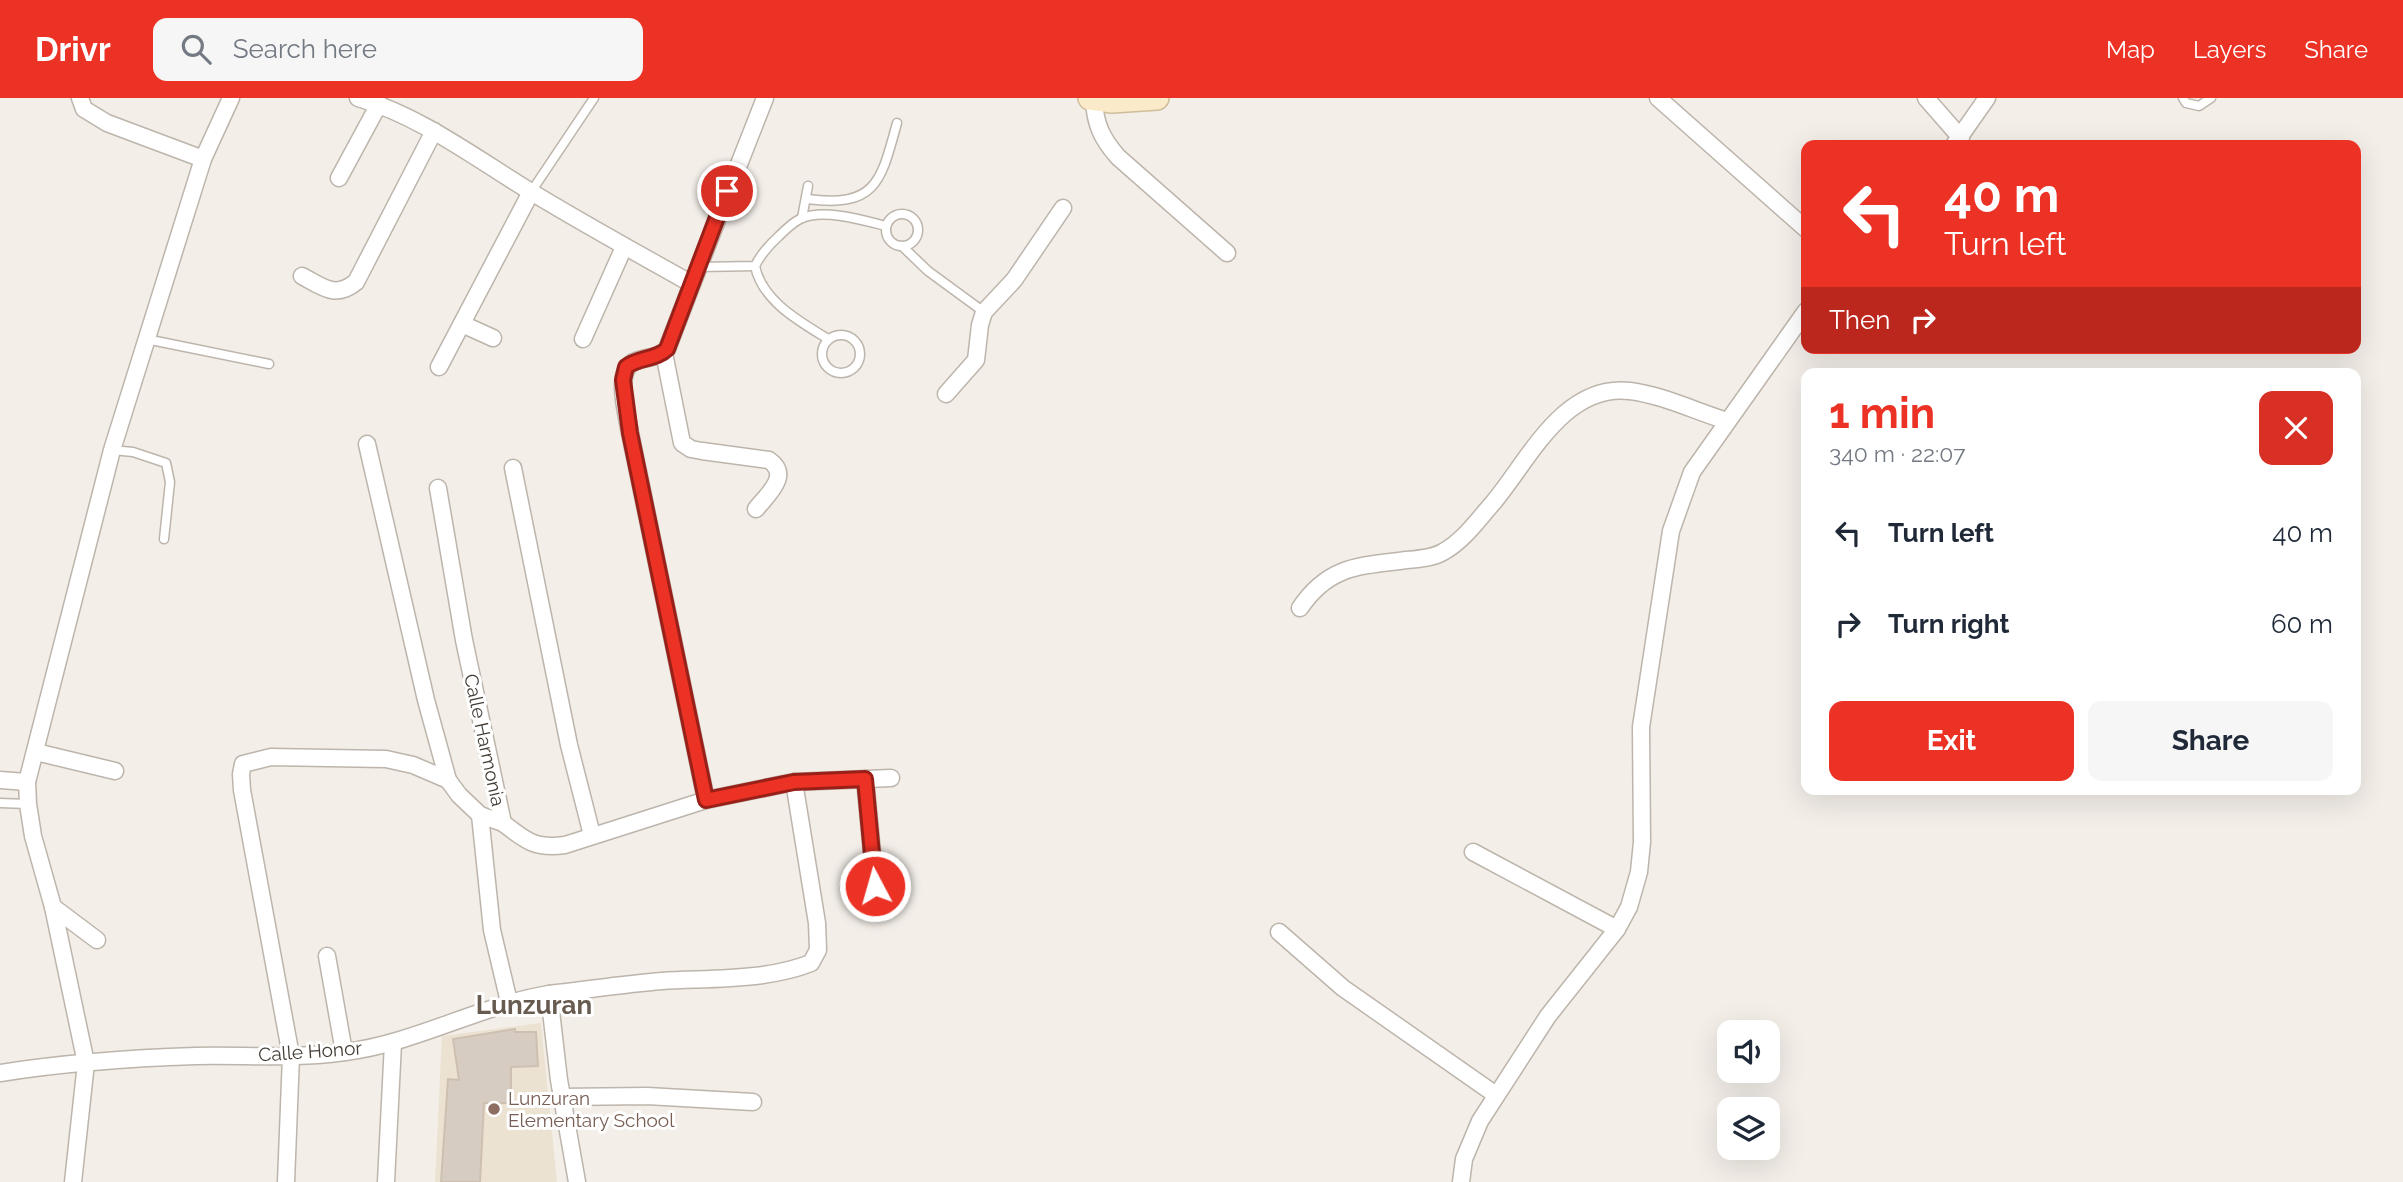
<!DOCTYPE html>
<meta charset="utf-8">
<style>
body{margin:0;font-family:Raleway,sans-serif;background:#f6f6f7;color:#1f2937;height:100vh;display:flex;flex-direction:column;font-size:26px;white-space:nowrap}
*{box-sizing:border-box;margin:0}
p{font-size:23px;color:#747a83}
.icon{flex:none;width:38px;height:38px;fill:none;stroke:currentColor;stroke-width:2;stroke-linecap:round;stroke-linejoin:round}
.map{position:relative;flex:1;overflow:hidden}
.details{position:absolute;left:1801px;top:270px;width:560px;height:427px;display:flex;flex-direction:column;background:#fff;border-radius:14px;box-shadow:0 7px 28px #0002}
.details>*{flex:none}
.banner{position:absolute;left:1801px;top:42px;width:560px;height:214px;border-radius:14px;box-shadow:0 7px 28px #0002;background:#ec3125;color:#fff;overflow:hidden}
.controls{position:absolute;left:1717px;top:922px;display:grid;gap:14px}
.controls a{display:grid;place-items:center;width:63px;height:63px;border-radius:14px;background:#fff;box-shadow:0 7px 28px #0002;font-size:35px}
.pin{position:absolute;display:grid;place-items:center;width:60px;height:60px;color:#fff;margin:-30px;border:4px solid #fff;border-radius:50%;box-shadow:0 2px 7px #0007}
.me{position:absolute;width:77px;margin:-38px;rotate:354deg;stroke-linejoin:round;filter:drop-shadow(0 0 5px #0008)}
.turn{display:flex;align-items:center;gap:24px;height:147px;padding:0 28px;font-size:32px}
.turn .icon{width:91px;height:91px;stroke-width:2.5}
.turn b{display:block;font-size:49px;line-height:60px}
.then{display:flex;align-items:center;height:66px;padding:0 28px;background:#0003;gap:14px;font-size:26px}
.round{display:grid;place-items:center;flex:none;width:74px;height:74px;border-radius:14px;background:#f6f6f7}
.summary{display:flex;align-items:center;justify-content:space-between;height:119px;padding:0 28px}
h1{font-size:42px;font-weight:700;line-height:52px;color:#ec3125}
.action{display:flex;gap:14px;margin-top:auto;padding:14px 28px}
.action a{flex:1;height:80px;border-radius:14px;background:#ec3125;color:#fff;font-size:28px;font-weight:700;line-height:80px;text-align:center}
.action a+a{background:#f6f6f7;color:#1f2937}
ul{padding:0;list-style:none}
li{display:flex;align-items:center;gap:21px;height:91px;padding:0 28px}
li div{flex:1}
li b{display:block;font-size:26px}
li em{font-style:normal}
header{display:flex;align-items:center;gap:42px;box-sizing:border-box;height:98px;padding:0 35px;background:#ec3125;color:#fff}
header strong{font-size:33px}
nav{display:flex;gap:38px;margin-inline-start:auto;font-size:24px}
.search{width:490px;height:63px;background:#f6f6f7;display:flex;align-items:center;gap:18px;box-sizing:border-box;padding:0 24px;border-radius:14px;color:#747a83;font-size:26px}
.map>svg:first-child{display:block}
</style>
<header>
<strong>Drivr</strong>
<div class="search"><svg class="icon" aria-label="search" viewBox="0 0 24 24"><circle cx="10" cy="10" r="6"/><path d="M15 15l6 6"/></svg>Search here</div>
<nav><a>Map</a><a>Layers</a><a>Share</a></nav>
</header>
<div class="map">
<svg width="2403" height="1084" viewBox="0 0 2403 1084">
<rect width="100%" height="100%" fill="#f3eee8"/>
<path fill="#ebe2d2" d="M541,925L557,1084H435L442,938Z"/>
<path fill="#d6ccc1" stroke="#cec0b1" stroke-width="2" d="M515,931V934H536L538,968L511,969V1005H484L480,1084H441L448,981L459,982L453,941Z"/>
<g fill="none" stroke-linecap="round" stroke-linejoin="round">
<defs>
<g id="service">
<path d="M2183,0L2186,5L2199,8L2211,0"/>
<path d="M531,94L594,0"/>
<path d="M807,101C877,110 881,83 897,25"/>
<circle cx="902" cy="132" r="16"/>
<path d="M802,120L808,88"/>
<path d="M902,148L928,173L984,214"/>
<path d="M755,168C762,203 799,223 828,241"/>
<path d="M699,169L755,168C761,156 769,147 779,138C785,132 792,125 800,121C822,110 863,122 886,128"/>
<circle cx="841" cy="256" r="19"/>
<path d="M146,241L269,266"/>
<path d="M112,352L133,354L166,365L170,384L164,441"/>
<path d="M0,705L28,706"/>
</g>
<g id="minor">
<path d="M80,0L84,11L107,25L203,61"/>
<path d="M358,0C420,18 474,59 528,92C582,125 637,155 692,186L765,0"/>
<path d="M1658,0L1806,131"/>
<path d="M1926,0L1961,40"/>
<path d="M1094,2C1095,26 1102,41 1118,59L1227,155"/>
<path d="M1954,47L1987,0"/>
<path d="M339,80L379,6"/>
<path d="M302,178C323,189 335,201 356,184L434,33"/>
<path d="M692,186L667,251C659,260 647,259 636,263C613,270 627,317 630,335L706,702"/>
<path d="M462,226L493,240"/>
<path d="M583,241L624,149"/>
<path d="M664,255L682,345L691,351L702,353L769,362C791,377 768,396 756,411"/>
<path d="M439,269L531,94"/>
<path d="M946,296L976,262L980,227L984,214L1014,182L1063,110"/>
<path d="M367,346L426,602L448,682L459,697L480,717"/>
<path d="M513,370L569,647L592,737"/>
<path d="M438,390L464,542L503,725L480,717L492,832L509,904"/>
<path d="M1300,510C1329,467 1360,468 1407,462C1418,461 1433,460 1443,454C1463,443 1477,423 1492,406C1528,364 1563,285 1630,293C1662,297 1695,313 1727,323"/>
<path d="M36,654L115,673"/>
<path d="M865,681L875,787"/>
<path d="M0,682L27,684"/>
<path d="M503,725C526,743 535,751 565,747L706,702L794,684L891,680"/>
<path d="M1473,754L1617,831"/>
<path d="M53,809L97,842"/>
<path d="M1279,834L1343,890L1496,997"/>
<path d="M327,858L344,954"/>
<path d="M549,896C586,892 624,886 662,883C711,880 765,883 811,865L818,852L817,825L794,684"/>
<path d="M0,975C64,965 131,960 196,958C245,957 296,961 345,954C416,945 478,908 549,896L559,982L577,1084"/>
<path d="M562,999L647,998L753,1004"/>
<path d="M73,1084L86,965L53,809L33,738L28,706L27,684L112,352L203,61L231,0"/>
<path d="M286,1084L291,958L242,692L241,676L243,666L271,659L386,661L413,667L448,682"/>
<path d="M386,1084L393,945"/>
<path d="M1461,1084L1464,1061L1480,1023L1548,918L1617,831L1629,809L1639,774L1642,744L1641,629L1671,433L1692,374L1806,213"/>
</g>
<path id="secondary" d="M1090,0L1112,3L1157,0"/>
</defs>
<use href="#service" stroke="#bdb5ab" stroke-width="11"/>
<use href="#minor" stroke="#bdb5ab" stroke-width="19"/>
<use href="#secondary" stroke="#cfbd9a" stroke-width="26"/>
<use href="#service" stroke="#fff" stroke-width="8"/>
<use href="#minor" stroke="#fff" stroke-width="16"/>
<use href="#secondary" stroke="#fbeac9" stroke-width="23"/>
</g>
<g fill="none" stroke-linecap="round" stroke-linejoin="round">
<defs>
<path id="route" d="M727,93L667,251C656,262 638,259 626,269L623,282L630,335L706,702L794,684L865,681L875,788"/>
</defs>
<use href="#route" stroke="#992018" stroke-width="18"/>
<use href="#route" stroke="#ec3125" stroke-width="12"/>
</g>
<circle fill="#8d6e63" stroke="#fff" stroke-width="2.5" cx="494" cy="1011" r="7"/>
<g text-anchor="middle" stroke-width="6" stroke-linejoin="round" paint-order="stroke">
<g font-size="19" fill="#453e37" stroke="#fff">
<text transform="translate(485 642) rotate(78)" y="7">Calle Harmonia</text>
<text transform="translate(310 953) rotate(-4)" y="7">Calle Honor</text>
</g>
<g font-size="19" fill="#785e54" stroke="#fff" text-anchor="start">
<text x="508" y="1007">Lunzuran<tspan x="508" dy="22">Elementary School</tspan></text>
</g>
<g font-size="26" font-weight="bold" fill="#675b4f" stroke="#fff">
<text x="534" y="916">Lunzuran</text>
</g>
</g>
</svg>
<div class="controls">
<a><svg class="icon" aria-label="sound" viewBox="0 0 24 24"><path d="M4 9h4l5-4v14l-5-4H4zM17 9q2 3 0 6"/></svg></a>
<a><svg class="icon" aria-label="layers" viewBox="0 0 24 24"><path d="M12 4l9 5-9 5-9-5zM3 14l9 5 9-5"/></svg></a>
</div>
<div class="pin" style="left:727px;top:93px;background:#d93025"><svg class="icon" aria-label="arrive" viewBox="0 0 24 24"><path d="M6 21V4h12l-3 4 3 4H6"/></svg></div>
<svg class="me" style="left:875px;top:788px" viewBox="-20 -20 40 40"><circle r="17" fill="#ec3125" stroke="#fff" stroke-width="3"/><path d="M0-11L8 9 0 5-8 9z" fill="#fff"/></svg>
<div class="banner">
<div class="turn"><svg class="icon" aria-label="left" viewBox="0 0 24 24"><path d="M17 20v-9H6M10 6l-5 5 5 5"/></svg><div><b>40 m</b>Turn left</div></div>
<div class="then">Then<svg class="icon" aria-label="right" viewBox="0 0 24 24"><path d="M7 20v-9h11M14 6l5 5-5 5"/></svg></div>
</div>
<section class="details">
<div class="summary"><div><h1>1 min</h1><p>340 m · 22:07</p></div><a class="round" style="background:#d93025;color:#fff"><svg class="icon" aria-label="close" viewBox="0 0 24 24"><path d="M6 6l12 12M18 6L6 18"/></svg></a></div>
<ul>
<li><svg class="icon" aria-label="left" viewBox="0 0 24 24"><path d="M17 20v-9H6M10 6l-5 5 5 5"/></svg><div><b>Turn left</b></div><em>40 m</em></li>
<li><svg class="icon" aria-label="right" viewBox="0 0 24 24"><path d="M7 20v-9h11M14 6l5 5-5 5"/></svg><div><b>Turn right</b></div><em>60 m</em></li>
</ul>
<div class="action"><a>Exit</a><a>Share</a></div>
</section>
</div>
